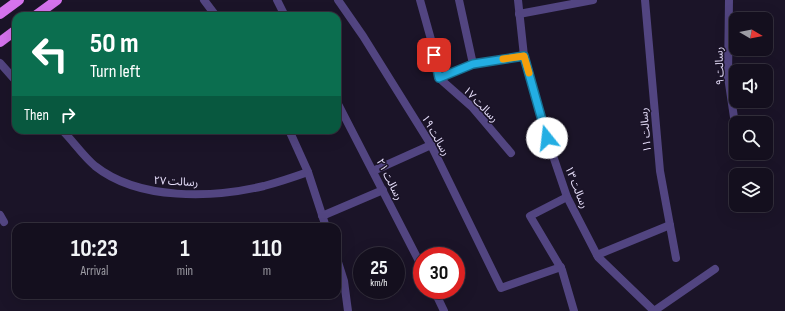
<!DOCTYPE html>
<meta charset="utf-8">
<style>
body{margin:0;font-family:"Sofia Sans Condensed","Noto Sans Arabic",sans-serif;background:#211d2b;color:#f1f3f6;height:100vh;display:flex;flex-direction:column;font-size:15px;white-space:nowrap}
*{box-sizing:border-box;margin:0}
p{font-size:13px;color:#9d9ca4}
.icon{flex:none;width:22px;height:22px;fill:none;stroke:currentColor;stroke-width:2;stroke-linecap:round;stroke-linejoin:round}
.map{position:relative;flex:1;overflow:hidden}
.side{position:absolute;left:12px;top:223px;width:329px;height:76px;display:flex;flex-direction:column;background:#140f1e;border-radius:12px;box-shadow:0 4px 16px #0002,0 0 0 1px #332f3c}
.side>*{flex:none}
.banner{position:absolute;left:12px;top:12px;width:329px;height:122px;border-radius:12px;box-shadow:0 4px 16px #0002,0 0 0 1px #332f3c;background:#0b6e4f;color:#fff;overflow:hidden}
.needle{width:26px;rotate:100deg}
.tools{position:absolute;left:729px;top:12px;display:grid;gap:8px}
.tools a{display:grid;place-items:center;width:44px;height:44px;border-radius:8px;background:#140f1e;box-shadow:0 4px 16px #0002,0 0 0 1px #332f3c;font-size:20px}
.speed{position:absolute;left:353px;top:247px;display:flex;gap:8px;font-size:20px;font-weight:700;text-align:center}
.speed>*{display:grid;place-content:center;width:52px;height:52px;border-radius:50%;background:#140f1e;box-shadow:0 4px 16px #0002,0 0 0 1px #332f3c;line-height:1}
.speed small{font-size:10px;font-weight:400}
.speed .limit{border:6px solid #d22;background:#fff;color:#111}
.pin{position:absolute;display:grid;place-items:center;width:34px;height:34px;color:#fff;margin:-17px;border-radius:8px;box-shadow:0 2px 6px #0006}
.me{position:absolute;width:44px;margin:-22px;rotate:344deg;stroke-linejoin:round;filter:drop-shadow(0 0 3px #0008)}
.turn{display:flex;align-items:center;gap:14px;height:84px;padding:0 12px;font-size:18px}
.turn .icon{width:52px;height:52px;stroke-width:2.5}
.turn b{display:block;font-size:28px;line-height:34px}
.then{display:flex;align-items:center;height:38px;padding:0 12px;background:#0003;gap:8px;font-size:15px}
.eta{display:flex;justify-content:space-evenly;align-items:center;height:68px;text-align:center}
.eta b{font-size:24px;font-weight:700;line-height:28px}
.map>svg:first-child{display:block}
</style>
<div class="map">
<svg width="785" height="311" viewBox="0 0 785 311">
<rect width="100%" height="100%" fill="#1b1428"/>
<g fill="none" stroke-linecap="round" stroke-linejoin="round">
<g stroke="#524581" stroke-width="8">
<path d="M204,0L216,16"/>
<path d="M277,0L285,16"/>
<path d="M338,0L363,36L431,145L501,288L561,267"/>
<path d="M420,0L432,43L439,78L472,107L511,153"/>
<path d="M459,0L473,64"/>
<path d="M518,0L524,56L547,138L567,197L598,257L654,311"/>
<path d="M645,0L660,171L676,258"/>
<path d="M729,0L728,77L736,131"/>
<path d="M519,14L593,0"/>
<path d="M0,63L16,81"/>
<path d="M439,78L473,64L524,56"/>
<path d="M337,102L422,267"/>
<path d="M62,130C73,141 83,156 95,166C139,201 213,198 264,186C279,182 294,177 308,172"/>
<path d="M289,130L308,172L326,227"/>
<path d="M373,171L431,145"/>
<path d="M567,197L530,216L562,270L574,311"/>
<path d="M0,215L4,222"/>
<path d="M322,216L383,190"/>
<path d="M597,255L670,225"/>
<path d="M337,259L344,281L348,311"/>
<path d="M434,290L444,311"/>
<path d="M654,311L715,269"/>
</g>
<g stroke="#d573ed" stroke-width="10">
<path d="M0,14L19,0"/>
<path d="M35,16L57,0"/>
<path d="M0,42L16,30"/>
</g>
</g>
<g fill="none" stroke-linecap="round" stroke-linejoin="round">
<defs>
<path id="route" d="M434,55L439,78L473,64L524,56L547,138"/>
</defs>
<use href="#route" stroke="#177194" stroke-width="10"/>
<use href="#route" stroke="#23aee3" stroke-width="7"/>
<path stroke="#f59e0b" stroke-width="7" d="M503,59L524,56L529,73"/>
</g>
<g text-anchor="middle" stroke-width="3" stroke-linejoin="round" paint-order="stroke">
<g font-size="11" fill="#e7dffb" stroke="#1b1428">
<text transform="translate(719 66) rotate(-92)" y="4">رسالت ۹</text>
<text transform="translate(481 104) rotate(46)" y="4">رسالت ۱۷</text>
<text transform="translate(645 130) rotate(-95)" y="4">رسالت ۱۱</text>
<text transform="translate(436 135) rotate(60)" y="4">رسالت ۱۹</text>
<text transform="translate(390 179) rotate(63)" y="4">رسالت ۲۱</text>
<text transform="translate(176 181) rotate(3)" y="4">رسالت ۲۷</text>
<text transform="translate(577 187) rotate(68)" y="4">رسالت ۱۳</text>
</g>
</g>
</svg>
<div class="tools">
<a><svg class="needle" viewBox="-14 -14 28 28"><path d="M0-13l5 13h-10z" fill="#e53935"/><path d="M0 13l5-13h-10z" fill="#9d9ca4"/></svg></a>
<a><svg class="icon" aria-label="sound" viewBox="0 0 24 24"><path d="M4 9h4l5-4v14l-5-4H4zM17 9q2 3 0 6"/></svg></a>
<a><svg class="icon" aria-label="search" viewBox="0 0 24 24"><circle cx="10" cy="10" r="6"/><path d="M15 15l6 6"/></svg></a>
<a><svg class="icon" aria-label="layers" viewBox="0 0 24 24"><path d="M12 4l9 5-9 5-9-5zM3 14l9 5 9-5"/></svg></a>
</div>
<div class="speed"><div>25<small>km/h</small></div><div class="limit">30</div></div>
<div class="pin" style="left:434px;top:55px;background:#d93025"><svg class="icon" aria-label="arrive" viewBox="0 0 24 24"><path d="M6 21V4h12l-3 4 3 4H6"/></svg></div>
<svg class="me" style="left:547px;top:138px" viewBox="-20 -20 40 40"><circle r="19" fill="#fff"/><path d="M0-13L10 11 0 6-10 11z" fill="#23aee3"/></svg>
<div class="banner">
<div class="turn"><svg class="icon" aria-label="left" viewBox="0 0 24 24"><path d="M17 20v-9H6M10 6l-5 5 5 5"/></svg><div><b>50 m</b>Turn left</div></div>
<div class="then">Then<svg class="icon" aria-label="right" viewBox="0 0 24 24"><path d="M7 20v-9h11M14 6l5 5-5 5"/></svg></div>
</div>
<section class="side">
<div class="eta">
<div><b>10:23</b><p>Arrival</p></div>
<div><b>1</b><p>min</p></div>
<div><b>110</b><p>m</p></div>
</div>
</section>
</div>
